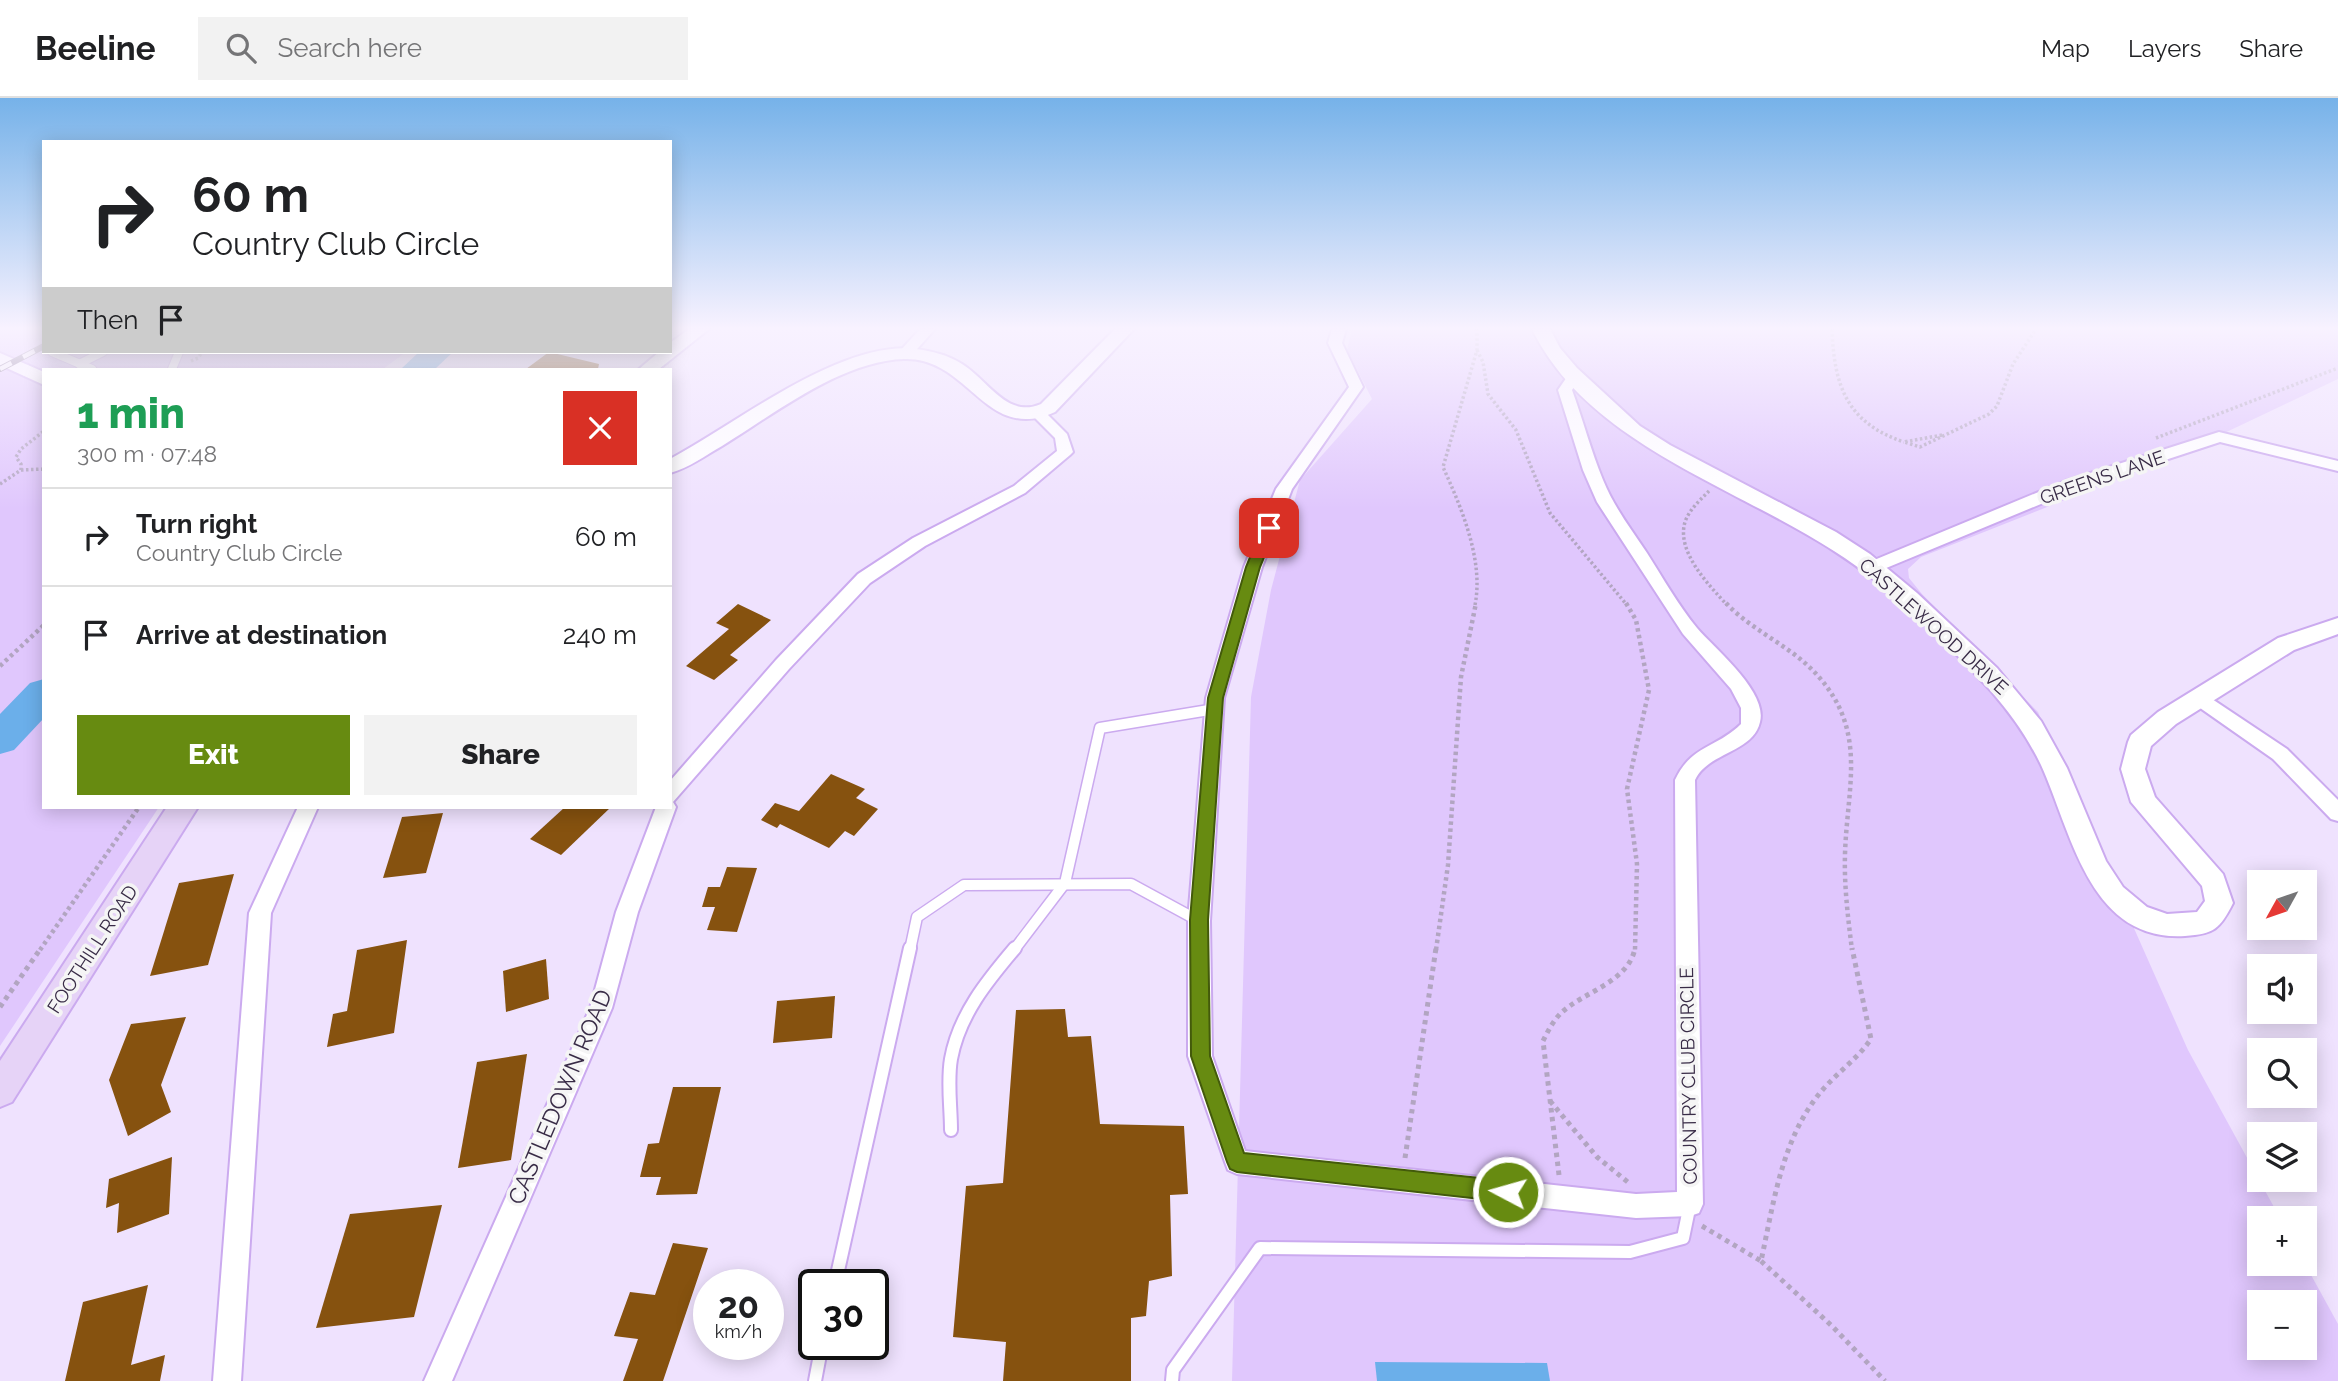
<!DOCTYPE html>
<meta charset="utf-8">
<style>
body{margin:0;font-family:Raleway,sans-serif;background:#f2f2f2;color:#202124;height:100vh;display:flex;flex-direction:column;font-size:26px;white-space:nowrap}
*{box-sizing:border-box;margin:0}
p{font-size:23px;color:#757577}
.icon{flex:none;width:38px;height:38px;fill:none;stroke:currentColor;stroke-width:2;stroke-linecap:round;stroke-linejoin:round}
.map{position:relative;flex:1;overflow:hidden}
.panel{position:absolute;left:42px;top:270px;width:630px;height:441px;display:flex;flex-direction:column;background:#fff;border-radius:0px;box-shadow:0 4px 18px #0003}
.panel>*{flex:none}
.top-card{position:absolute;left:42px;top:42px;width:630px;height:214px;border-radius:0px;box-shadow:0 4px 18px #0003;background:#fff;color:#202124;overflow:hidden}
.needle{width:46px;rotate:230deg}
.fabs{position:absolute;left:2247px;top:772px;display:grid;gap:14px}
.fabs a{display:grid;place-items:center;width:70px;height:70px;border-radius:0px;background:#fff;box-shadow:0 4px 18px #0003;font-size:35px}
.speed{position:absolute;left:693px;top:1171px;display:flex;gap:14px;font-size:35px;font-weight:700;text-align:center}
.speed>*{display:grid;place-content:center;width:91px;height:91px;border-radius:50%;background:#fff;box-shadow:0 4px 18px #0003;line-height:1}
.speed small{font-size:18px;font-weight:400}
.speed .limit{border:4px solid #111;border-radius:10px;background:#fff;color:#111}
.pin{position:absolute;display:grid;place-items:center;width:60px;height:60px;color:#fff;margin:-30px;border-radius:14px;box-shadow:0 4px 10px #0006}
.me{position:absolute;width:77px;margin:-38px;rotate:276deg;stroke-linejoin:round;filter:drop-shadow(0 0 5px #0008)}
.turn{display:flex;align-items:center;gap:24px;height:147px;padding:0 35px;font-size:32px}
.turn .icon{width:91px;height:91px;stroke-width:2.5}
.turn b{display:block;font-size:49px;line-height:60px}
.then{display:flex;align-items:center;height:66px;padding:0 35px;background:#0003;gap:14px;font-size:26px}
.round{display:grid;place-items:center;flex:none;width:74px;height:74px;border-radius:0px;background:#f2f2f2}
.summary{display:flex;align-items:center;justify-content:space-between;height:119px;padding:0 35px}
h1{font-size:42px;font-weight:800;line-height:52px;color:#1e9e55}
.action{display:flex;gap:14px;margin-top:auto;padding:14px 35px}
.action a{flex:1;height:80px;border-radius:0px;background:#678b11;color:#fff;font-size:28px;font-weight:800;line-height:80px;text-align:center}
.action a+a{background:#f2f2f2;color:#202124}
ul{padding:0;list-style:none}
li{display:flex;align-items:center;gap:21px;height:98px;padding:0 35px;border-top:2px solid #e0e0e0}
li div{flex:1}
li b{display:block;font-size:26px}
li em{font-style:normal}
header{display:flex;align-items:center;gap:42px;box-sizing:border-box;height:98px;padding:0 35px;background:#fff;border-bottom:2px solid #e0e0e0}
header strong{font-size:33px}
nav{display:flex;gap:38px;margin-inline-start:auto;font-size:24px}
.search{width:490px;height:63px;background:#f2f2f2;display:flex;align-items:center;gap:18px;box-sizing:border-box;padding:0 24px;border-radius:0px;color:#757577;font-size:26px}
.map>svg:first-child{display:block}
</style>
<header>
<strong>Beeline</strong>
<div class="search"><svg class="icon" aria-label="search" viewBox="0 0 24 24"><circle cx="10" cy="10" r="6"/><path d="M15 15l6 6"/></svg>Search here</div>
<nav><a>Map</a><a>Layers</a><a>Share</a></nav>
</header>
<div class="map">
<svg width="2338" height="1283" viewBox="0 0 2338 1283">
<rect width="100%" height="100%" fill="#efe2fe"/>
<g fill="#e0c7fd" fill-rule="evenodd">
<path d="M0,231H44V254H406L383,271H44V709H159L0,948Z"/>
<path d="M1352,231H2338V281L2176,358L1921,459L1908,471L1909,480L1922,496L2038,614L2188,952L2280,1120H2259V1166H2305L2338,1226V1283H1232L1251,599L1271,492L1300,382L1372,301L1347,252ZM2259,1204H2305V1250H2259Z"/>
</g>
<path fill="#6bafea" d="M1375,1264L1547,1265L1550,1283H1377Z"/>
<g fill="none" stroke-linecap="round" stroke-linejoin="round">
<g fill="#6bafea" fill-rule="evenodd">
<path d="M419,254H453L435,271H401Z"/>
<path d="M44,581V620L14,652L0,656V616L30,585Z"/>
</g>
</g>
<g fill="#86520f">
<path d="M549,254L599,266L598,271H526Z"/>
<path d="M738,506L771,522L730,557L738,562L714,582L686,568L729,531L716,525Z"/>
<path d="M831,676L865,691L856,700L878,711L854,738L845,733L829,750L780,726L777,730L761,722L775,705L799,713Z"/>
<path d="M565,709H611L561,757L530,741Z"/>
<path d="M443,715L426,775L383,780L402,719Z"/>
<path d="M727,769L757,770L737,834L707,832L715,809H702L708,789H720Z"/>
<path d="M234,776L208,867L150,878L179,785Z"/>
<path d="M407,842L394,935L327,949L333,916L347,913L357,852Z"/>
<path d="M546,861L549,901L506,914L503,873Z"/>
<path d="M835,898L832,940L773,945L777,903Z"/>
<path d="M1065,911L1068,939L1091,938L1100,1026L1184,1028L1188,1096L1170,1097L1172,1178L1149,1183L1146,1218L1131,1220V1283H1003L1006,1244L953,1239L966,1088L1003,1085L1016,912Z"/>
<path d="M186,919L161,987L171,1014L128,1038L109,982L131,926Z"/>
<path d="M527,956L511,1062L458,1070L477,964Z"/>
<path d="M673,989H721L697,1096L656,1097L661,1079H640L648,1046L659,1045Z"/>
<path d="M172,1059L169,1116L117,1135L119,1105L106,1110L109,1081Z"/>
<path d="M442,1107L414,1219L316,1230L350,1116Z"/>
<path d="M673,1145L708,1150L663,1283H623L638,1241L614,1238L630,1194L655,1197Z"/>
<path d="M148,1187L131,1267L165,1257L160,1283H65L83,1204Z"/>
</g>
<g fill="none" stroke-linecap="round" stroke-linejoin="round">
<defs>
<g id="service-far2">
<path d="M52,254L92,271"/>
<path d="M79,266L103,254"/>
<path d="M172,271L179,254"/>
</g>
<g id="service-far1">
<path d="M910,852L917,819L964,787L1131,786L1199,823"/>
<path d="M1014,852L1065,785L1100,630L1215,611"/>
</g>
<g id="service">
<path d="M951,1032C951,1009 947,984 951,961C959,917 987,883 1015,850"/>
<path d="M835,1186L910,850"/>
<path d="M815,1283L822,1246"/>
<path d="M1172,1283L1173,1272L1260,1150L1630,1154L1683,1140L1690,1106"/>
</g>
<g id="minor">
<path d="M920,231H935L910,259H900V253Z"/>
<path d="M1332,231H1346L1342,245L1363,289L1292,391L1262,469L1224,600L1210,823L1212,958L1245,1053L1636,1096L1677,1094L1675,682C1691,647 1717,650 1741,626V610L1731,591L1683,536L1597,404L1583,372L1558,292L1569,276L1574,275L1581,279L1572,292C1583,322 1591,353 1603,382C1614,409 1631,431 1647,455C1663,480 1678,507 1697,530C1715,551 1768,594 1760,624C1753,655 1708,654 1695,682L1703,1106L1699,1115L1690,1118L1636,1120L1237,1076L1228,1072L1225,1064L1188,958V823L1206,600L1244,469L1276,391L1349,289L1328,245Z"/>
<path d="M1039,311L1044,313L1067,336L1073,354L1070,357L1025,395L925,448L870,485L789,571L673,704L676,709L638,814L612,910L452,1283H424L590,910L616,814L656,709H670V683L776,562L858,476L913,440L1014,388L1057,353L1055,340L1031,316Z"/>
<path d="M2219,334L2338,363V373L2220,344L2077,391L1879,473H1867L1864,469L1867,465L2065,383Z"/>
<path d="M2200,593L2287,651L2338,702V723L2331,721L2273,661L2193,605L2191,600L2193,595Z"/>
<path d="M298,709H318L271,815L241,1283H213L249,815Z"/>
</g>
<g id="tertiary">
<path d="M689,231H709L659,271H639L659,254H670V245Z"/>
<path d="M1115,231H1134L1055,314C985,346 970,259 904,261C841,263 774,316 722,348C706,357 689,370 670,375V361C736,326 840,242 916,251C932,253 948,257 962,266C988,282 1007,321 1041,306Z"/>
<path d="M1532,231H1550L1560,250L1577,270L1640,328L1670,347L1836,434L1870,456L1917,495L1997,570L2041,623L2067,670L2106,763L2123,789L2147,809L2167,816L2197,814L2205,803L2202,788L2131,704L2121,671L2128,644L2131,637L2158,614L2278,540L2338,520V536L2294,552L2176,626L2151,648L2145,671L2155,699L2223,776L2233,805C2220,831 2214,836 2185,838C2089,844 2072,735 2041,667C2028,640 2011,616 1991,593C1944,542 1892,490 1834,453C1734,388 1587,345 1532,231Z"/>
<path d="M0,255L44,274V287L0,267Z"/>
</g>
<path id="secondary" d="M167,709H198L12,1004L0,1009V963Z"/>
</defs>
<use href="#service-far2" stroke="#cbaaef" stroke-width="10"/>
<use href="#service-far1" stroke="#cbaaef" stroke-width="13"/>
<use href="#service" stroke="#cbaaef" stroke-width="16"/>
<use href="#minor" stroke="#cbaaef" stroke-width="4"/>
<use href="#tertiary" stroke="#cbaaef" stroke-width="4"/>
<use href="#secondary" stroke="#cbaaef" stroke-width="4"/>
<g stroke="#b2a5c1" stroke-width="3.5" stroke-dasharray="2.5 2.5" stroke-linecap="butt">
<path d="M1832,231C1834,288 1847,325 1904,344"/>
<path d="M1477,252L1483,264L1488,296L1516,332L1550,415L1627,507"/>
<path d="M191,263L198,260L202,254"/>
<path d="M1942,337L1904,344L1920,349L1989,316L1997,308L2013,266L2036,231"/>
<path d="M2156,340L2338,270"/>
<path d="M21,372L44,371"/>
<path d="M0,386L21,372V366L16,359L21,351L44,333"/>
<path d="M1709,393C1700,402 1689,412 1685,424C1676,454 1709,487 1727,507"/>
<path d="M1475,507C1484,462 1461,409 1443,369L1477,252V231"/>
</g>
<g stroke="#b2a5c1" stroke-width="4.5" stroke-dasharray="3.5 3.5" stroke-linecap="butt">
<path d="M1626,505L1636,522L1649,592L1627,691L1637,766L1635,852"/>
<path d="M1726,505C1753,534 1792,548 1818,578C1868,634 1847,689 1845,756C1844,788 1848,820 1852,852"/>
<path d="M0,568L44,527"/>
<path d="M40,852L139,709"/>
<path d="M1436,852L1448,767L1461,579L1476,505"/>
</g>
<g stroke="#b2a5c1" stroke-width="5" stroke-dasharray="4.5 4.5" stroke-linecap="butt">
<path d="M0,909L41,850"/>
<path d="M1550,1003L1597,1059L1629,1085"/>
<path d="M1405,1060L1436,850"/>
<path d="M1559,1077L1543,943C1548,933 1553,923 1561,915C1583,894 1629,884 1635,850"/>
<path d="M1702,1128L1761,1163C1773,1108 1781,1046 1816,1000C1832,978 1856,963 1871,941L1852,850"/>
<path d="M1761,1163L1832,1228L1885,1283"/>
</g>
<use href="#service-far2" stroke="#fff" stroke-width="8"/>
<use href="#service-far1" stroke="#fff" stroke-width="10"/>
<use href="#service" stroke="#fff" stroke-width="12"/>
<use href="#minor" fill="#fff" fill-rule="evenodd"/>
<use href="#tertiary" fill="#fff" fill-rule="evenodd"/>
<use href="#secondary" fill="#e6d3f7" fill-rule="evenodd"/>
<defs>
<path id="rail" d="M0,271L44,248"/>
</defs>
<use href="#rail" stroke="#70637e" stroke-width="6"/>
<use href="#rail" stroke="#f5f5f5" stroke-width="4.5" stroke-dasharray="13" stroke-linecap="butt"/>
</g>
<linearGradient id="sky" x2="0" y2="1"><stop stop-color="#76b2e9"/><stop offset="0.56" stop-color="#f8f2ff"/><stop offset="1" stop-color="#f8f2ff" stop-opacity="0"/></linearGradient>
<rect width="2338" height="411" fill="url(#sky)"/>
<path fill="#678b11" stroke="#435a0b" stroke-width="2" d="M1269,426L1276,430L1260,469L1223,600L1208,822L1210,958L1244,1055L1508,1083L1515,1086L1518,1094L1515,1101L1508,1104L1237,1074L1230,1071L1227,1064L1191,958L1190,822L1208,600L1246,469L1262,430Z"/>
<g text-anchor="middle" stroke-width="7" stroke-linejoin="round" paint-order="stroke">
<g font-size="19" fill="#392c47" stroke="#f5f5f5">
<text transform="translate(2102 379) rotate(-19)" y="7">GREENS LANE</text>
<text transform="translate(1934 528) rotate(42)" y="7">CASTLEWOOD DRIVE</text>
<text transform="translate(92 851) rotate(-57)" y="7">FOOTHILL ROAD</text>
<text transform="translate(1688 978) rotate(-91)" y="7">COUNTRY CLUB CIRCLE</text>
</g>
<g font-size="23" fill="#392c47" stroke="#f5f5f5">
<text transform="translate(560 999) rotate(-67)" y="8">CASTLEDOWN ROAD</text>
</g>
</g>
</svg>
<div class="fabs">
<a><svg class="needle" viewBox="-14 -14 28 28"><path d="M0-13l5 13h-10z" fill="#e53935"/><path d="M0 13l5-13h-10z" fill="#757577"/></svg></a>
<a><svg class="icon" aria-label="sound" viewBox="0 0 24 24"><path d="M4 9h4l5-4v14l-5-4H4zM17 9q2 3 0 6"/></svg></a>
<a><svg class="icon" aria-label="search" viewBox="0 0 24 24"><circle cx="10" cy="10" r="6"/><path d="M15 15l6 6"/></svg></a>
<a><svg class="icon" aria-label="layers" viewBox="0 0 24 24"><path d="M12 4l9 5-9 5-9-5zM3 14l9 5 9-5"/></svg></a>
<a>+</a>
<a>−</a>
</div>
<div class="speed"><div>20<small>km/h</small></div><div class="limit">30</div></div>
<div class="pin" style="left:1269px;top:430px;background:#d93025"><svg class="icon" aria-label="arrive" viewBox="0 0 24 24"><path d="M6 21V4h12l-3 4 3 4H6"/></svg></div>
<svg class="me" style="left:1508px;top:1094px" viewBox="-20 -20 40 40"><circle r="17" fill="#678b11" stroke="#fff" stroke-width="3"/><path d="M0-11L8 9 0 5-8 9z" fill="#fff"/></svg>
<div class="top-card">
<div class="turn"><svg class="icon" aria-label="right" viewBox="0 0 24 24"><path d="M7 20v-9h11M14 6l5 5-5 5"/></svg><div><b>60 m</b>Country Club Circle</div></div>
<div class="then">Then<svg class="icon" aria-label="arrive" viewBox="0 0 24 24"><path d="M6 21V4h12l-3 4 3 4H6"/></svg></div>
</div>
<section class="panel">
<div class="summary"><div><h1>1 min</h1><p>300 m · 07:48</p></div><a class="round" style="background:#d93025;color:#fff"><svg class="icon" aria-label="close" viewBox="0 0 24 24"><path d="M6 6l12 12M18 6L6 18"/></svg></a></div>
<ul>
<li><svg class="icon" aria-label="right" viewBox="0 0 24 24"><path d="M7 20v-9h11M14 6l5 5-5 5"/></svg><div><b>Turn right</b><p>Country Club Circle</p></div><em>60 m</em></li>
<li><svg class="icon" aria-label="arrive" viewBox="0 0 24 24"><path d="M6 21V4h12l-3 4 3 4H6"/></svg><div><b>Arrive at destination</b></div><em>240 m</em></li>
</ul>
<div class="action"><a>Exit</a><a>Share</a></div>
</section>
</div>
